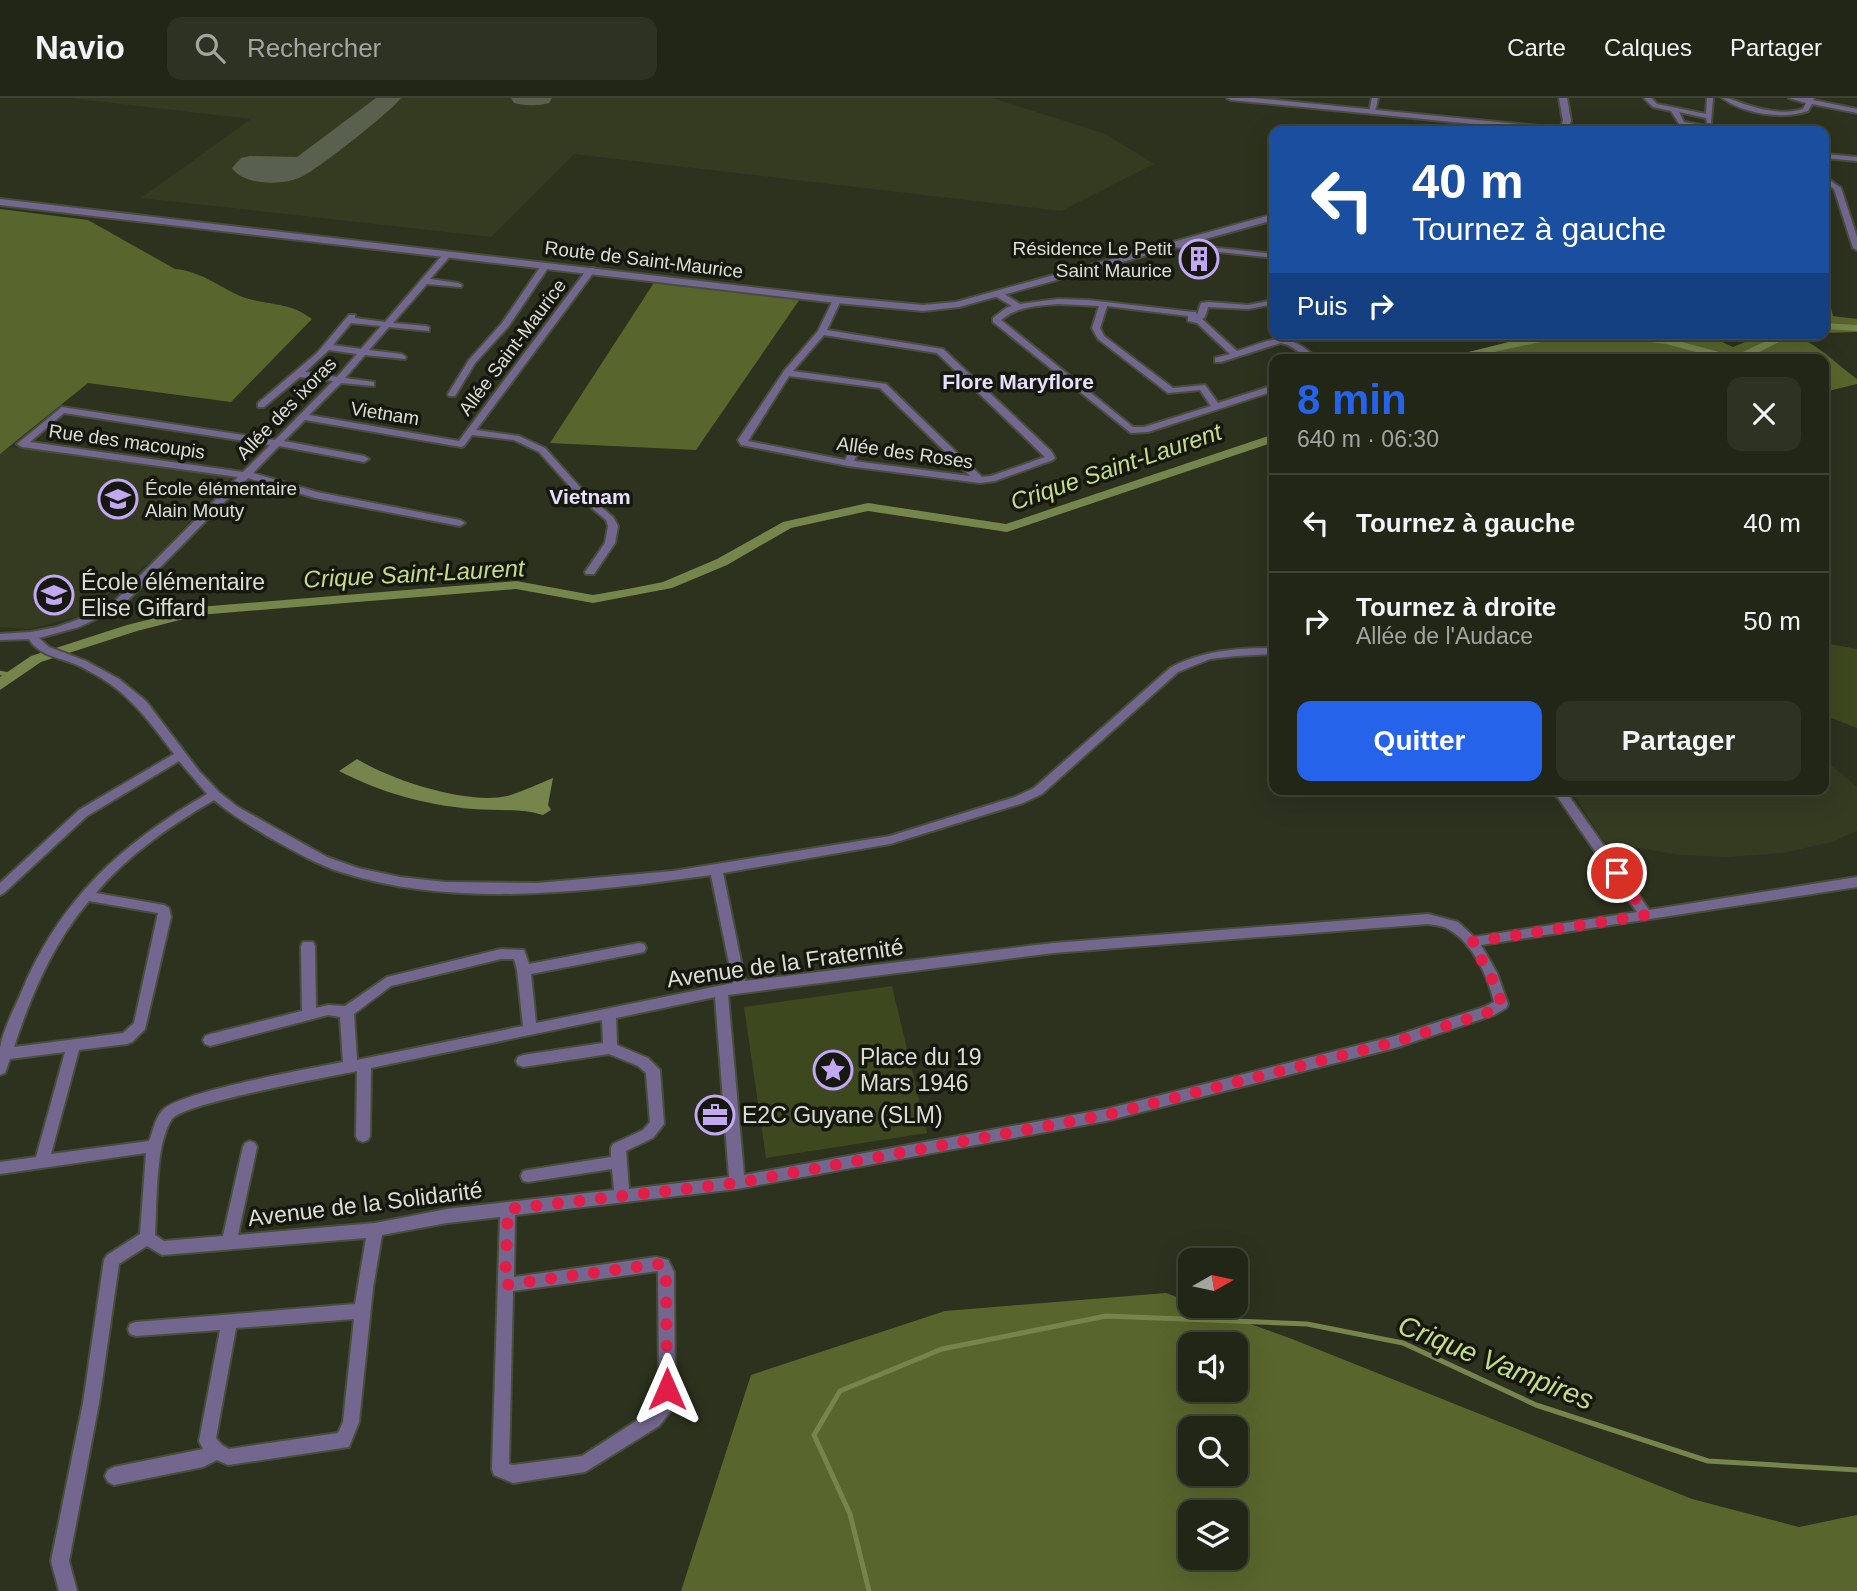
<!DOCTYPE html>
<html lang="fr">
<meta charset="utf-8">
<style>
body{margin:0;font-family:Arial,sans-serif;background:#2d3223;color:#f1f3f6;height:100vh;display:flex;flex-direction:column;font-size:26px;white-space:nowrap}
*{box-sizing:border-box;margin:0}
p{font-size:23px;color:#a2a5a1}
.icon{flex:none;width:38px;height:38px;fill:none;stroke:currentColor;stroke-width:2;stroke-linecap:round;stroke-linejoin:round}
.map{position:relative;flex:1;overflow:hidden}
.details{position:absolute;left:1269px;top:256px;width:560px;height:441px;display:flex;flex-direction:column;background:#212616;border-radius:14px;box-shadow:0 7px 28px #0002,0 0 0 2px #3e4335}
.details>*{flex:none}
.guide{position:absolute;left:1269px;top:28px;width:560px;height:214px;border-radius:14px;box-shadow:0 7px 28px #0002,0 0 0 2px #3e4335;background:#1a4fa0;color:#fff;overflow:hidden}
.needle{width:46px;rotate:81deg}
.tools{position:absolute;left:1178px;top:1150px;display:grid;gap:14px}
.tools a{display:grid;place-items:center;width:70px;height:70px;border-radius:14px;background:#212616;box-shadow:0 7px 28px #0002,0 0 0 2px #3e4335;font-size:35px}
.pin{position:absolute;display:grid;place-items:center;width:60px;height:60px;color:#fff;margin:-30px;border:4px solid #fff;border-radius:50%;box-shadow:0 2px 7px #0007}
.me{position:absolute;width:77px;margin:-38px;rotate:0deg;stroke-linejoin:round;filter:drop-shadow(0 0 5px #0008)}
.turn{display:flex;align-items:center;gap:24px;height:147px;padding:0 28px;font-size:32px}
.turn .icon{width:91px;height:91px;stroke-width:2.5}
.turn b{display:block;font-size:49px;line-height:60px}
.then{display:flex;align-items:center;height:66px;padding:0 28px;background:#0003;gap:14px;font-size:26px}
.round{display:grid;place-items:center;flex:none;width:74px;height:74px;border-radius:14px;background:#2d3223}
.overview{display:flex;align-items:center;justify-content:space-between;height:119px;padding:0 28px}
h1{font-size:42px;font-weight:800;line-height:52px;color:#2563eb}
.action{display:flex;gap:14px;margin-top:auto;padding:14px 28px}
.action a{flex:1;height:80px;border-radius:14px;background:#2563eb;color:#fff;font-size:28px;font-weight:800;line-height:80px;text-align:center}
.action a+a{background:#2d3223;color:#f1f3f6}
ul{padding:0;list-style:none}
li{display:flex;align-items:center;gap:21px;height:98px;padding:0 28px;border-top:2px solid #3e4335}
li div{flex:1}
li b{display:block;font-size:26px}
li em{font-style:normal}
header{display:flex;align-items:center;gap:42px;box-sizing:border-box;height:98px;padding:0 35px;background:#212616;border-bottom:2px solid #3e4335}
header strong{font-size:33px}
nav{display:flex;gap:38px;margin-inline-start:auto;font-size:24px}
.search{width:490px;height:63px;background:#2d3223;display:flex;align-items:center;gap:18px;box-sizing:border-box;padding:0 24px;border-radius:14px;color:#a2a5a1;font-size:26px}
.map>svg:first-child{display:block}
</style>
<header>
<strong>Navio</strong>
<div class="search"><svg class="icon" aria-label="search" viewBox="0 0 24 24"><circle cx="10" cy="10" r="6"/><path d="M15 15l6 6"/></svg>Rechercher</div>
<nav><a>Carte</a><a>Calques</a><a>Partager</a></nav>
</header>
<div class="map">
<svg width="1857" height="1493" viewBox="0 0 1857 1493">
<rect width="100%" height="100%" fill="#2c321e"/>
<g fill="#343b21">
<path d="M70,0H992L1106,36L1154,66L1061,113L574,56L491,139L141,100L251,21Z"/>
<path d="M8,349L79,354L233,378L154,461L80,518L30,531L0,529V355Z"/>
<path d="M1824,661L1857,689V733L1832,744L1783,755L1727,759L1680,757L1604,744L1570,691H1824Z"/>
</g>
<g fill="#3e481f">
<path d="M1824,545L1857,551V630L1824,617Z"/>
<path d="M892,888L927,1035L766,1060L744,909Z"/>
</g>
<g fill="#58662d" fill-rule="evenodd">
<path d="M0,111L88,122L175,171C200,173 218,188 240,198C266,208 289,203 312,221L231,304L88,285L0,356Z"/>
<path d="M657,180L802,198L696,352L550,345Z"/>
<path d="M1824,190H1826L1833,218L1857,221V234L1824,235Z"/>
<path d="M1551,236H1705L1733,249C1797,220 1807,243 1857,281V286L1824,294V261H1467Z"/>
<path d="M1166,1195L1190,1204V1208H1200L1292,1241L1692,1401L1799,1429L1857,1417V1493H681L751,1277L945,1213ZM1236,1246V1292H1190V1246ZM1236,1330V1376H1190V1330ZM1236,1414V1460H1190V1414Z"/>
</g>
<path fill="#76854c" d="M357,661C391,682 467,707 507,698C522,694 538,686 553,680L548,707L551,712L543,717C521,710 496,713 473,711C425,707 382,695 339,673Z"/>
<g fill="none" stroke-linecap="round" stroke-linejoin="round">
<path stroke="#76854c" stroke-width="4.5" d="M0,575L10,577"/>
<path stroke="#76854c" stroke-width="5" d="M869,1493L850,1416L814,1337L840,1293L942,1251L1106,1218L1307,1226L1403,1245L1536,1307L1708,1363L1857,1372"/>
<g fill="#76854c" fill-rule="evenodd">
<path d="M1824,225L1857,227V233L1824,231Z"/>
<path d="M1541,236H1577L1461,261H1440Z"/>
<path d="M1612,236L1667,240L1734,258L1781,236H1795L1745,261H1721L1666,246L1617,239Z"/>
<path d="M1274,336V344L1007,434L868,413L791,430L727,467L672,490L593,505L516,491L199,517L137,533L41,564L0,592V579L31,558L127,527L199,509L516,483L593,497L633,490L663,484L717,461L783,424L868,405L1006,426Z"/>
</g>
<g fill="#5a604e" fill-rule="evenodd">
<path d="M376,0H401C393,12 318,71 303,78C285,88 244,88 232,70L241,60L250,58L297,59Z"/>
<path d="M511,0H552L549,5C537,8 526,8 514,5Z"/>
</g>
<defs>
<g id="minor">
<path d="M1372,0H1378L1375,14L1372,16L1369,14Z"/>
<path d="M1644,0H1651L1657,6L1706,16L1707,0H1713L1711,25H1707L1706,20L1679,14L1684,24L1713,29L1710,31L1680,27L1671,13L1653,9Z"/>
<path d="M1722,0C1730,0 1736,3 1744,6C1762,12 1785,17 1803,11L1806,5L1789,0H1814L1813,2L1857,11V15L1812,6L1808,13C1782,22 1744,16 1722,0Z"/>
<path d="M1824,78L1841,90L1857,139V152L1853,150L1834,91L1824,83Z"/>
<path d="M1171,145L1274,156V160L1174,149H1171Z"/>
<path d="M445,154L452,156L430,181L458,185L462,187L461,189L427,186L393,225L426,228L429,229V233L389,229L369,252L402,256L406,259L405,261L365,257L345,280L374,284V288L341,285L309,317L459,343L588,170H594V174L476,332L519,338L545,350L587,397L613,419L618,428L615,445L594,476H586L585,474L605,445L608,428L606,422L581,401L539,354L514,342L472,337L464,348L461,349L305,322L284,343L364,358L369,361L364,364L279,348L253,375L317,394L460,422L465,425L460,428L315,400L248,380L121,509L79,529L39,540L49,549L86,563L119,581L146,603L199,673L220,695L238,709L327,759L358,770L400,779L445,784L537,785L673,773L890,738L1015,699L1034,690L1170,570C1203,552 1238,550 1274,550V556L1236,558L1210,561L1178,574L1042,696L1023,705L890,746L723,775L745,883L1053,845L1428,816L1458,824L1474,839L1637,814L1552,691H1564L1649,812L1857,779V789L1481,847L1497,875L1508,906L1506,910L1494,917L1395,950L1106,1023L737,1091L515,1117L514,1179L656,1159L668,1162L674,1174L675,1291L670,1314L659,1328L585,1374L513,1385L494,1377L492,1371L500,1119L447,1125L382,1137L373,1190L359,1324L349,1349L228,1367L217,1362L203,1369L114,1387L108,1384L105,1378L108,1372L114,1369L203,1351L199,1343L220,1232L136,1238L130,1236L128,1231L130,1226L136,1224L355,1206L366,1140L162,1157L147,1148L119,1166L99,1305L69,1463L77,1493H59L51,1463L83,1305L104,1162L107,1157L140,1136L146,1055L0,1076V1064L36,1059L65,954L10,961L5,975L0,977C0,968 0,958 0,950C3,931 14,912 21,895C60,801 121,746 207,696L179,663L87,718L4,795L0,797V785L79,712L174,656C155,631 138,607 113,588C102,580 88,572 75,566C60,560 38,557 29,541L0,542V536L31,534L57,529L85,519L113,505L238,379L22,349L17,346L62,309L275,342L333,283L300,279L264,309H258V305L317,255L349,217H355V220L385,224ZM351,225L381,228L361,251L333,247ZM329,252L357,256L337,279L305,274ZM64,315L270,347L243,374L30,344ZM214,702C230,716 249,727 267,738C292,752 317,767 344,775C456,811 596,793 711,777L733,885L536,925L531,876L639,855L644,854L646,850L644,846L639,845L529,866L524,852L501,851L387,879L345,908L328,907L316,910L315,848L313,844H303L301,848L302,913L210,936L205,938L203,942L205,946L210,948L328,917L340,919L343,964C313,970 176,994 162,1013C155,1020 153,1034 149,1043L51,1056L79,952L127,946L132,944L145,931L171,819L169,810L164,807L96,795C129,756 170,728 214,702ZM89,803L158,815L134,925L123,935L14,949C31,897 53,845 89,803ZM1428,826C1435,827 1444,828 1450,832C1473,846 1488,878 1494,904L1484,909L1395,938L1106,1011L744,1077L728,897L1053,855ZM501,861H514L517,872L523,928L357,962L354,916L391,888ZM715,899L729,1079L629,1091L626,1053L653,1040L664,1026L660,972L648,960L617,947L616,920ZM602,922L603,945L523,957L518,959L516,963L518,967L523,969L609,956L638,968L646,975L650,1024L643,1032L613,1046L611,1050V1059L528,1072L523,1073L521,1078L523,1083L528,1084L612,1071L614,1092L447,1111L375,1125L238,1137L257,1049L255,1045L250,1043L245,1045L243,1049L223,1138L164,1143L155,1137C157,1107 155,1045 172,1021C184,1005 329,979 357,973L356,1038L358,1042L363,1044L368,1042L370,1038L371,970ZM658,1173L659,1291L656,1305L647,1316L582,1358L513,1367L509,1366L513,1193ZM354,1221L343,1324L338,1335L229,1351L222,1347L216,1340L236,1230Z"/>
<path d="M543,165L550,167L508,229L475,265L455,298H449L448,296L469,262L502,225Z"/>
<path d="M995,194H1001L1020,206L1058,201L1088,202L1193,214H1196L1197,217L1201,205L1208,204L1248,207L1274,202V206L1248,211L1208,209L1205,219L1202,221L1237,253C1275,241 1285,231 1318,261C1301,261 1297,248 1281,245L1221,264H1215V260L1230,256L1197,225L1188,223V218L1107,208L1100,230L1104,238L1173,290L1205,287L1218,305L1274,287V293L1148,334L1131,335L993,224V220L1006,210L1012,208L995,198ZM1058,206L1099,208L1092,230L1098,241L1168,295L1200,292L1211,308L1144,329H1133L1001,222C1018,208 1037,208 1058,206Z"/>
<path d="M834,200L841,202L827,232L943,251L1051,353L1055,360L1053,362L995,383L980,385L848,368L741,347L738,342L784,273L818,233ZM824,237L937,255L1045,359L991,378L982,379L886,286L793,273ZM789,278L880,290L970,378L854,363L864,343L859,340L854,343L845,362L748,343Z"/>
</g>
<g id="tertiary">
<path d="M1227,0H1254L1560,30L1563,23L1559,0H1567L1571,23L1567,31L1569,33H1544L1231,2Z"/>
<path d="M1824,56L1857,59V63L1824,60Z"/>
<path d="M0,101L837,199L923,207L956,204L1274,116V122L959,209L923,213L837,205L0,107Z"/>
</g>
</defs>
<use href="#minor" stroke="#484e3b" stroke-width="4"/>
<use href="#tertiary" stroke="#484e3b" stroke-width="4"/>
<use href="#minor" fill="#74678f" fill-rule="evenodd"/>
<use href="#tertiary" fill="#74678f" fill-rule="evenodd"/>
</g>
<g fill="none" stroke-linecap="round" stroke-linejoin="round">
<path stroke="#e11d48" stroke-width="12" stroke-dasharray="0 21.6" d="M667,1291L666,1174L663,1167L656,1166L505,1187L508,1111L737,1085L1106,1017L1395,944L1489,914L1501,906L1499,894L1472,844L1646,817L1617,775"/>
</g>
<defs>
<symbol id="building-ring" viewBox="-11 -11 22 22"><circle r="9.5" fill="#161810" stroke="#c2a8f3" stroke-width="1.5"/><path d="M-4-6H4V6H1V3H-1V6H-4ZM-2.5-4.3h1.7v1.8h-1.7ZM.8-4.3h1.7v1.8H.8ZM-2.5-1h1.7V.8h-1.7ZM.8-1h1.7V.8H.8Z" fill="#c2a8f3"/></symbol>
<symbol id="school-ring" viewBox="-11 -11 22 22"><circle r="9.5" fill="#161810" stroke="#c2a8f3" stroke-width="1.5"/><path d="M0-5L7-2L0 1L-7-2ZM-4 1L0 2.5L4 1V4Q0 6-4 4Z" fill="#c2a8f3"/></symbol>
<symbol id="sight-ring" viewBox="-11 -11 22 22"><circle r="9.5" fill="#161810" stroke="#c2a8f3" stroke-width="1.5"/><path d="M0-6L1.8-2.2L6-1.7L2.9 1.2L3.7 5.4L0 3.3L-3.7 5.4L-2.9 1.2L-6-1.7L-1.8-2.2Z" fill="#c2a8f3"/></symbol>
<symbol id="office-ring" viewBox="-11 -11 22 22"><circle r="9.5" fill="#161810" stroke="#c2a8f3" stroke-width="1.5"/><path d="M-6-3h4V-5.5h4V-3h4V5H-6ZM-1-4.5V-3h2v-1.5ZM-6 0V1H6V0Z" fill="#c2a8f3"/></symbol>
</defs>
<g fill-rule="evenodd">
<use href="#building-ring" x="1177" y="139" width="44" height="44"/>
<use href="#school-ring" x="96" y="379" width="44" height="44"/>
<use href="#school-ring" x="32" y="475" width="44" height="44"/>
<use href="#sight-ring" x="811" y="950" width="44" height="44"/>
<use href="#office-ring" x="693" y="995" width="44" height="44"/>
</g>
<g text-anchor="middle" stroke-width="7" stroke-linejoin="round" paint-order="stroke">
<g font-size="19" fill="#dbdfd3" stroke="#161810" text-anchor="end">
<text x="1172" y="157">Résidence Le Petit<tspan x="1172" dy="22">Saint Maurice</tspan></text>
<text x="145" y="397" text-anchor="start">École élémentaire<tspan x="145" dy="22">Alain Mouty</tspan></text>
</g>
<g font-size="19" fill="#dbdfd3" stroke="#161810">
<text transform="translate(644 161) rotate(7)" y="7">Route de Saint-Maurice</text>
<text transform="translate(512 249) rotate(-53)" y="7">Allée Saint-Maurice</text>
<text transform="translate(286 310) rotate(-46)" y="7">Allée des ixoras</text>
<text transform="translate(385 315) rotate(9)" y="7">Vietnam</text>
<text transform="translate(127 343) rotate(8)" y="7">Rue des macoupis</text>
<text transform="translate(905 354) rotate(8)" y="7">Allée des Roses</text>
</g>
<g font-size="21" font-weight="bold" fill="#e8dffc" stroke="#161810">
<text x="1018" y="291">Flore Maryflore</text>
</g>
<g font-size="21" font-weight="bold" fill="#e8dffc" stroke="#161810">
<text x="590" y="406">Vietnam</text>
</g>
<g font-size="23" fill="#dbdfd3" stroke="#161810" text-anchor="start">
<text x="81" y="492">École élémentaire<tspan x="81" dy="26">Elise Giffard</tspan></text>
<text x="860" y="967">Place du 19<tspan x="860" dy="26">Mars 1946</tspan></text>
<text x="742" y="1025">E2C Guyane (SLM)</text>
</g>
<g font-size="23" fill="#dbdfd3" stroke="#161810">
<text transform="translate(785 865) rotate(-8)" y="8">Avenue de la Fraternité</text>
<text transform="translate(365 1106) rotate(-7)" y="8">Avenue de la Solidarité</text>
</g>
<g font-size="24" font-style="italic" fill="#c6dd88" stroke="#161810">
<text transform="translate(1116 369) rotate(-19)" y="8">Crique Saint-Laurent</text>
<text transform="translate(414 476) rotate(-3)" y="8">Crique Saint-Laurent</text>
</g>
<g font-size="28" font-style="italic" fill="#c6dd88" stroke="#161810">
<text transform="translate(1496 1264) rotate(22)" y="10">Crique Vampires</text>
</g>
</g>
</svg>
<div class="tools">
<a><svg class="needle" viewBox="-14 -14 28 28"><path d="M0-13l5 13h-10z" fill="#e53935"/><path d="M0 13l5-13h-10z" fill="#a2a5a1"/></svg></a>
<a><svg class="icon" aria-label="sound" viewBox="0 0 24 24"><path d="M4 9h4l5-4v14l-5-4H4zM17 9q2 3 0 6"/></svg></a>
<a><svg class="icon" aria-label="search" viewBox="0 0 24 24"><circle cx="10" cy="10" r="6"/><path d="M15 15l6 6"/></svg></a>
<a><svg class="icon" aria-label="layers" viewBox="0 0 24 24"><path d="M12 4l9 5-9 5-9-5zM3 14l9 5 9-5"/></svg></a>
</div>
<div class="pin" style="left:1617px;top:775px;background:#d93025"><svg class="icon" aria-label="arrive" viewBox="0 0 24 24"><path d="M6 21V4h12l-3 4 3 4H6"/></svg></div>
<svg class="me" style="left:667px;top:1291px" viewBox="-20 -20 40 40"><path d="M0-17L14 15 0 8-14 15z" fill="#e11d48" stroke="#fff" stroke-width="4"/></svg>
<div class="guide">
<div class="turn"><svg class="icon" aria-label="left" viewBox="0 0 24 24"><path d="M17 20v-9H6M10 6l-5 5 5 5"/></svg><div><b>40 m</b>Tournez à gauche</div></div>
<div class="then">Puis<svg class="icon" aria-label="right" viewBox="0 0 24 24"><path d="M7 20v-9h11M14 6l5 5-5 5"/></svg></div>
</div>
<section class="details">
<div class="overview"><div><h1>8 min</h1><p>640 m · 06:30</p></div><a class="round"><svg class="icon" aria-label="close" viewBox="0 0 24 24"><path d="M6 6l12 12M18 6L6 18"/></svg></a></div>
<ul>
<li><svg class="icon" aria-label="left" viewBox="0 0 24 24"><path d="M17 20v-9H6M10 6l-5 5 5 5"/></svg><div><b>Tournez à gauche</b></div><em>40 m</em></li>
<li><svg class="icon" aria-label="right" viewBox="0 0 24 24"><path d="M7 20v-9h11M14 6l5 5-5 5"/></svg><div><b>Tournez à droite</b><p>Allée de l'Audace</p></div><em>50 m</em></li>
</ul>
<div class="action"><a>Quitter</a><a>Partager</a></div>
</section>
</div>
